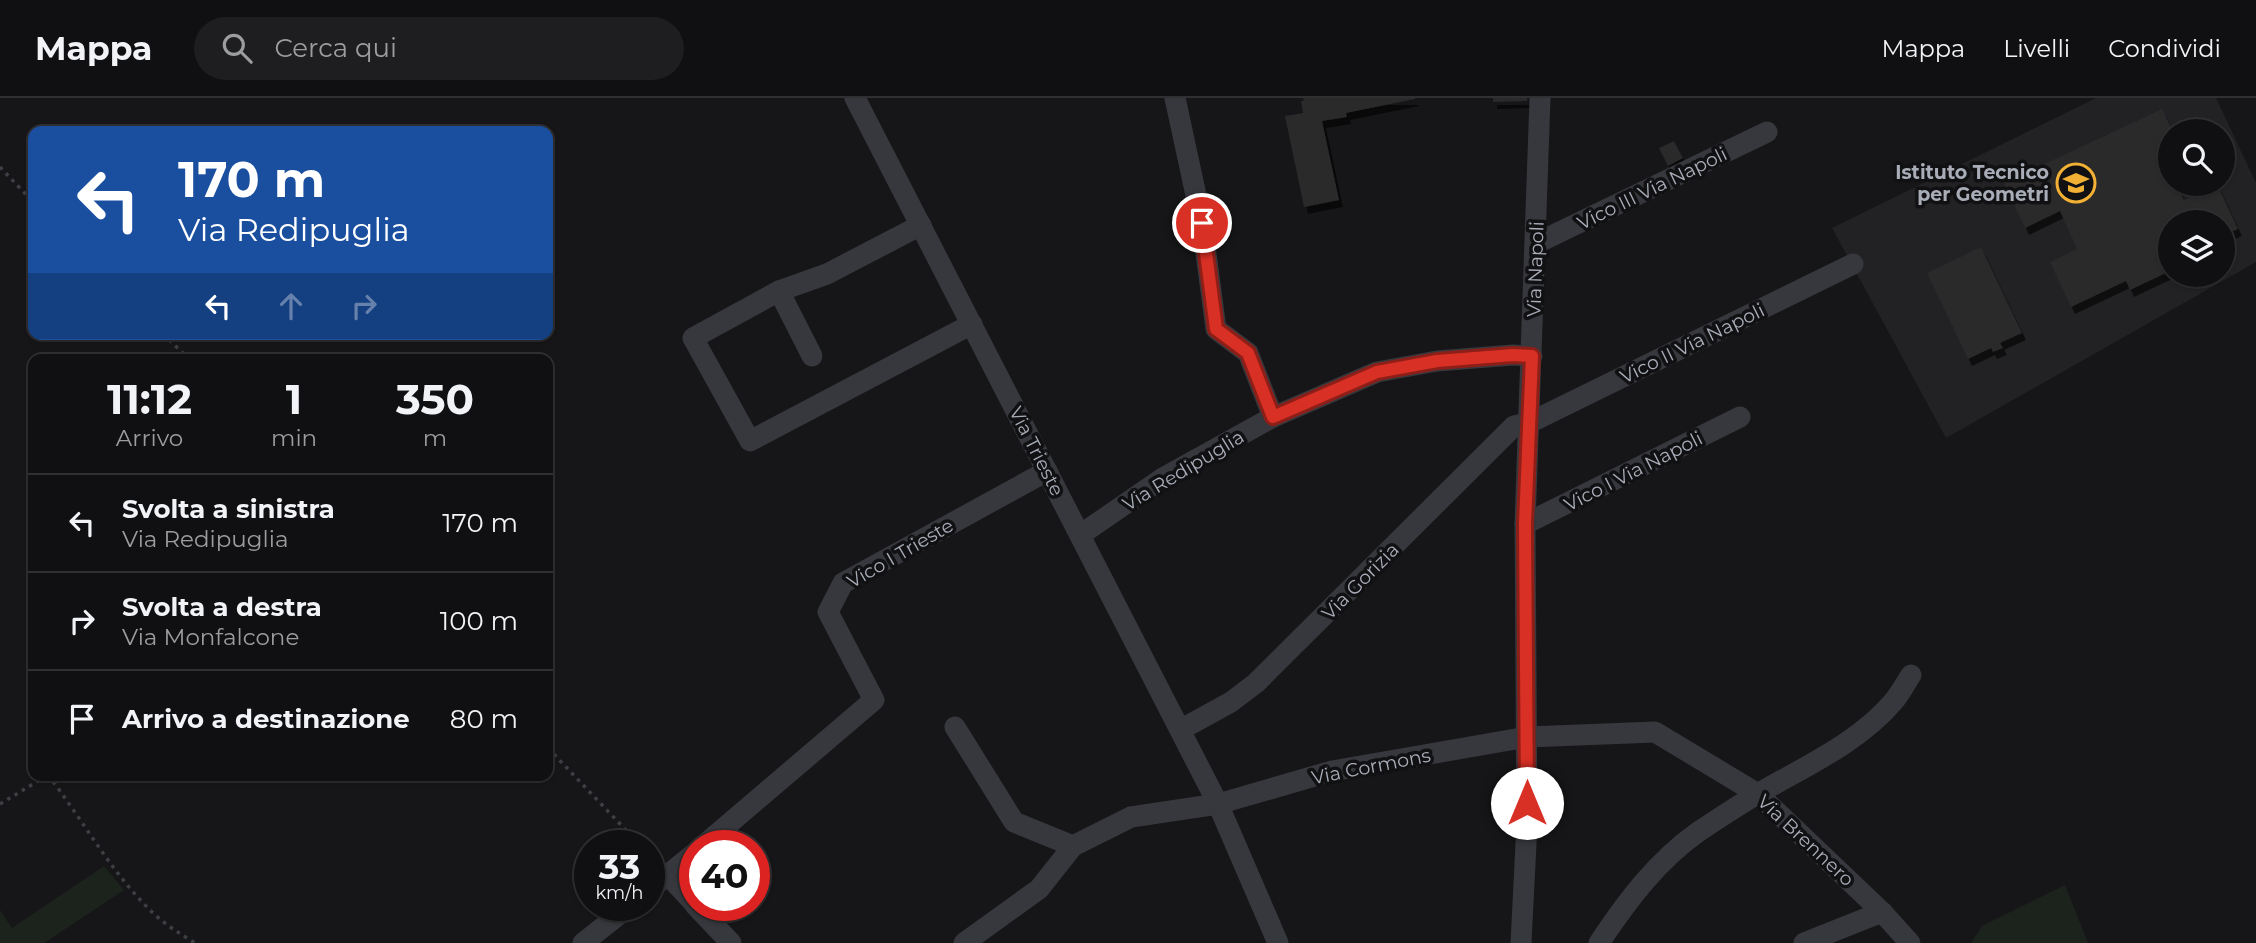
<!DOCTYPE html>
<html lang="it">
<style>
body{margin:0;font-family:Montserrat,sans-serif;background:#1e1e20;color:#f1f3f6;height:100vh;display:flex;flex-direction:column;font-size:26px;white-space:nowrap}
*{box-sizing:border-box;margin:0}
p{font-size:23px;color:#9c9d9f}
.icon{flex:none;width:38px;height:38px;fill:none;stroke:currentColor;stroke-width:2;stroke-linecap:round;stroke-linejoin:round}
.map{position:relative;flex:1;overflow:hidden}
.sheet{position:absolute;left:28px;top:256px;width:525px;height:427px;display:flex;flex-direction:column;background:#101012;border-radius:14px;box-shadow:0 2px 5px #0004,0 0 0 2px #303032}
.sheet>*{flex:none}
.hud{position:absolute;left:28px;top:28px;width:525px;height:214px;border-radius:14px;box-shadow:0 2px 5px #0004,0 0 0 2px #303032;background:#1a4fa0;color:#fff;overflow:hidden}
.fabs{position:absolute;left:2158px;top:21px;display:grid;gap:14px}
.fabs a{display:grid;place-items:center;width:77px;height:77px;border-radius:50%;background:#101012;box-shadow:0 2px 5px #0004,0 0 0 2px #303032;font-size:35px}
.speed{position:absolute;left:574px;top:732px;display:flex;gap:14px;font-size:35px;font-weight:700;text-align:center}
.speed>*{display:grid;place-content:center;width:91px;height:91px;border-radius:50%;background:#101012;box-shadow:0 2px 5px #0004,0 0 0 2px #303032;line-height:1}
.speed small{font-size:18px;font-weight:400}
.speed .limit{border:10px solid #d22;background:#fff;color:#111}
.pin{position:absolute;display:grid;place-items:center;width:60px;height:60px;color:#fff;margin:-30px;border:4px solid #fff;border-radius:50%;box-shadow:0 2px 7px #0007}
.me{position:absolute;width:77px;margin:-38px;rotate:0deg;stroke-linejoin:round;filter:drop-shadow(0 0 5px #0008)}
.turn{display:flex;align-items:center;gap:24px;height:147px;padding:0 35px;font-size:32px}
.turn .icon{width:91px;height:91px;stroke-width:2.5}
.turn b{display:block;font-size:49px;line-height:60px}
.lanes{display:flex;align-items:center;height:66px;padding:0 35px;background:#0003;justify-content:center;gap:35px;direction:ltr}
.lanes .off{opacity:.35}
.eta{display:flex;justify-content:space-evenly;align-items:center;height:119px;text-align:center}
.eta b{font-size:42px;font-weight:700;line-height:49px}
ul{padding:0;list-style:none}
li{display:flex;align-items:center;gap:21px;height:98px;padding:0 35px;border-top:2px solid #303032}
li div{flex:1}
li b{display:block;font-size:26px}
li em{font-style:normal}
header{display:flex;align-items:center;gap:42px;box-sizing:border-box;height:98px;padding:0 35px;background:#101012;border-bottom:2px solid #303032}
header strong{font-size:33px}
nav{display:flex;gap:38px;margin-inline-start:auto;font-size:24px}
.search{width:490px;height:63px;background:#1e1e20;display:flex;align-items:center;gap:18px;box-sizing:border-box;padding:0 24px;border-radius:38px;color:#9c9d9f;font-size:26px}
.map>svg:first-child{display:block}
</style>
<header>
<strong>Mappa</strong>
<div class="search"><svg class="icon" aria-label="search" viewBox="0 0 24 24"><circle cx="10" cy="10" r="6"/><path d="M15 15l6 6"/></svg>Cerca qui</div>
<nav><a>Mappa</a><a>Livelli</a><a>Condividi</a></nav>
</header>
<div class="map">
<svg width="2256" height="845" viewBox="0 0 2256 845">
<defs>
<filter id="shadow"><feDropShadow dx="4" dy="7" stdDeviation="0" flood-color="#0009"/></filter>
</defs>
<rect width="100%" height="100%" fill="#161618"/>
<path fill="#222225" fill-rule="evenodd" d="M2096,0H2216L2256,85V164L1946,340L1832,130ZM2170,33H2222V86H2170ZM2170,124H2222V177H2170Z"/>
<g fill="#1c231d">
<path d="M104,768L124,792L44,845H0V812L12,830Z"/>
<path d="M2065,787L2088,845H1971L1982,828Z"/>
</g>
<g fill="#29292c" filter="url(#shadow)">
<path d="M1303,0H1415V1L1346,15L1347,19L1322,23L1339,102L1304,109L1285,18L1303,15L1301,3H1304Z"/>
<path d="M1493,0H1527V3L1493,4Z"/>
<path d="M2162,11L2173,33H2170V62L2167,64L2170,71V86H2177L2184,102L2217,86L2238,131L2222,138V124H2170V173L2130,192L2126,183L2071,209L2050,164L2077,151L2060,113L2025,130L2004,85Z"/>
<path d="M1674,43L1683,60L1668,68L1659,50Z"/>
<path d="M1981,149L2022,235L2000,245L2003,250L1993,254L1991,250L1968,261L1927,175Z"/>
</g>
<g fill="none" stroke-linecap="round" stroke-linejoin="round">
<g stroke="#3d3f44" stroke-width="3.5" stroke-dasharray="3.5 5" stroke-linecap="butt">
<path d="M0,69L33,104"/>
<path d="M163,236L189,261"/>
<path d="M548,650L640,747"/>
<path d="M48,677C83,722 110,773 151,813C164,826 179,835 195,845"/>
<path d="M0,706L48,677"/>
</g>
<g stroke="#37383d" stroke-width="21">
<path d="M855,0L1218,706L1278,845"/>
<path d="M1175,0L1202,125L1216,231L1248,255L1273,319"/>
<path d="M921,127L827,176L779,193L693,240L750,343L972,226"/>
<path d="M1537,145L1767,34"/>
<path d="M779,193L812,258"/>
<path d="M1525,426L1740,319"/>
<path d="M1080,437L1163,380L1273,319L1377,274L1437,263L1513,257L1532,258"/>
<path d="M955,629L1014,724L1073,748"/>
<path d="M1180,632L1231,604L1256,585L1514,328L1531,324L1853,166"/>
<path d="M704,747L874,602L828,514L843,485L1047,373"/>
<path d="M668,777L695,806"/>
<path d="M649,792L695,755"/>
<path d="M695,807L731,845"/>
<path d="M583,845L631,807"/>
<path d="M964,845L1039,791L1073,748L1131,719L1218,706L1332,673L1527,639L1655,634L1758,696L1882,814L1910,845"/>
<path d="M1521,845L1527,726L1525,426L1540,0"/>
<path d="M1599,845C1627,803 1657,763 1698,734C1719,720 1740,706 1761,694C1806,668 1859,644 1893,604C1900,596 1905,586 1911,577"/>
<path d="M1804,845L1882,814"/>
</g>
</g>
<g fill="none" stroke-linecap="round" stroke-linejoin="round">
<defs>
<path id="route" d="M1202,125L1216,231L1248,255L1273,319L1377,274L1437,263L1513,257L1532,258L1525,426L1527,705"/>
</defs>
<use href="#route" stroke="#8d1f18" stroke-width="18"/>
<use href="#route" stroke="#d93025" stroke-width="12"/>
</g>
<defs>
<symbol id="school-ring" viewBox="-11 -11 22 22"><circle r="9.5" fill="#111113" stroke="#f2b134" stroke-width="1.5"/><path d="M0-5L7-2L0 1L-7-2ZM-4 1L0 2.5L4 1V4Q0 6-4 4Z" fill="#f2b134"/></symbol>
</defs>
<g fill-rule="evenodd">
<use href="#school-ring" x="2054" y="63" width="44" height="44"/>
</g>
<g text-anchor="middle" stroke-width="7" stroke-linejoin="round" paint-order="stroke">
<g font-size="19" font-weight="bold" fill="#a8adb8" stroke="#111113" text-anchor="end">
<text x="2049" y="81">Istituto Tecnico<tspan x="2049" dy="22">per Geometri</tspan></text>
</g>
<g font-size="19" fill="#a8adb8" stroke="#111113">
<text transform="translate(1652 90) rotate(-26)" y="7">Vico III Via Napoli</text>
<text transform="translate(1535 171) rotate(-88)" y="7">Via Napoli</text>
<text transform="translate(1692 245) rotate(-26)" y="7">Vico II Via Napoli</text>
<text transform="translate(1037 353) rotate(63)" y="7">Via Trieste</text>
<text transform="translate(1183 372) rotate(-31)" y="7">Via Redipuglia</text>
<text transform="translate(1633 373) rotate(-27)" y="7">Vico I Via Napoli</text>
<text transform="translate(900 455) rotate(-30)" y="7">Vico I Trieste</text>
<text transform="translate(1360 483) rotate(-45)" y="7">Via Gorizia</text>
<text transform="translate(1371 668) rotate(-11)" y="7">Via Cormons</text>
<text transform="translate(1806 742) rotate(43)" y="7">Via Brennero</text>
</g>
</g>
</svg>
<div class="fabs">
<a><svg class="icon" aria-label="search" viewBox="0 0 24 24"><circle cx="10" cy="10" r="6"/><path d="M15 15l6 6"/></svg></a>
<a><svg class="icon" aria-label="layers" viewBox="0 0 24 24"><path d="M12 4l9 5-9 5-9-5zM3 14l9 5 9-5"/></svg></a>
</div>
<div class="speed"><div>33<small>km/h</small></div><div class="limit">40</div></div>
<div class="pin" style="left:1202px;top:125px;background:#d93025"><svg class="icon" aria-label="arrive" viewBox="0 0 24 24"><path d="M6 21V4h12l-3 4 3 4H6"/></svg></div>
<svg class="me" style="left:1527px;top:705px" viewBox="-20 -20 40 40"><circle r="19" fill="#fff"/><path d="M0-13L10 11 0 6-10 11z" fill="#d93025"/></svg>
<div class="hud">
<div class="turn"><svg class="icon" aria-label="left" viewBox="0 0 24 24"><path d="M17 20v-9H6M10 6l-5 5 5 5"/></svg><div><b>170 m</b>Via Redipuglia</div></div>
<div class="lanes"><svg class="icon" aria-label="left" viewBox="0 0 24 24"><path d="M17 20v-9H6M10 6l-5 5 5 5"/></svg><svg class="icon off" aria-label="ahead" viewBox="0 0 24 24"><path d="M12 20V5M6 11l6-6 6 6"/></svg><svg class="icon off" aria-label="right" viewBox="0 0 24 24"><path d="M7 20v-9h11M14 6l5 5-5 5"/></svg></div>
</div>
<section class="sheet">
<div class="eta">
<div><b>11:12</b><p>Arrivo</p></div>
<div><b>1</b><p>min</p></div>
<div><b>350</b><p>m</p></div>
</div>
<ul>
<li><svg class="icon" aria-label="left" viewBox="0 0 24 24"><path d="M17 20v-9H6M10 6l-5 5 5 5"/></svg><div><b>Svolta a sinistra</b><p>Via Redipuglia</p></div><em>170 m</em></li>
<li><svg class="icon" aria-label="right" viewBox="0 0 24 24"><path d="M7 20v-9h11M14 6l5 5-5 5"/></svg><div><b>Svolta a destra</b><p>Via Monfalcone</p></div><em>100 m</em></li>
<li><svg class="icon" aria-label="arrive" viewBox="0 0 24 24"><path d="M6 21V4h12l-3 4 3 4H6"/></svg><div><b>Arrivo a destinazione</b></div><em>80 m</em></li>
</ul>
</section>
</div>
